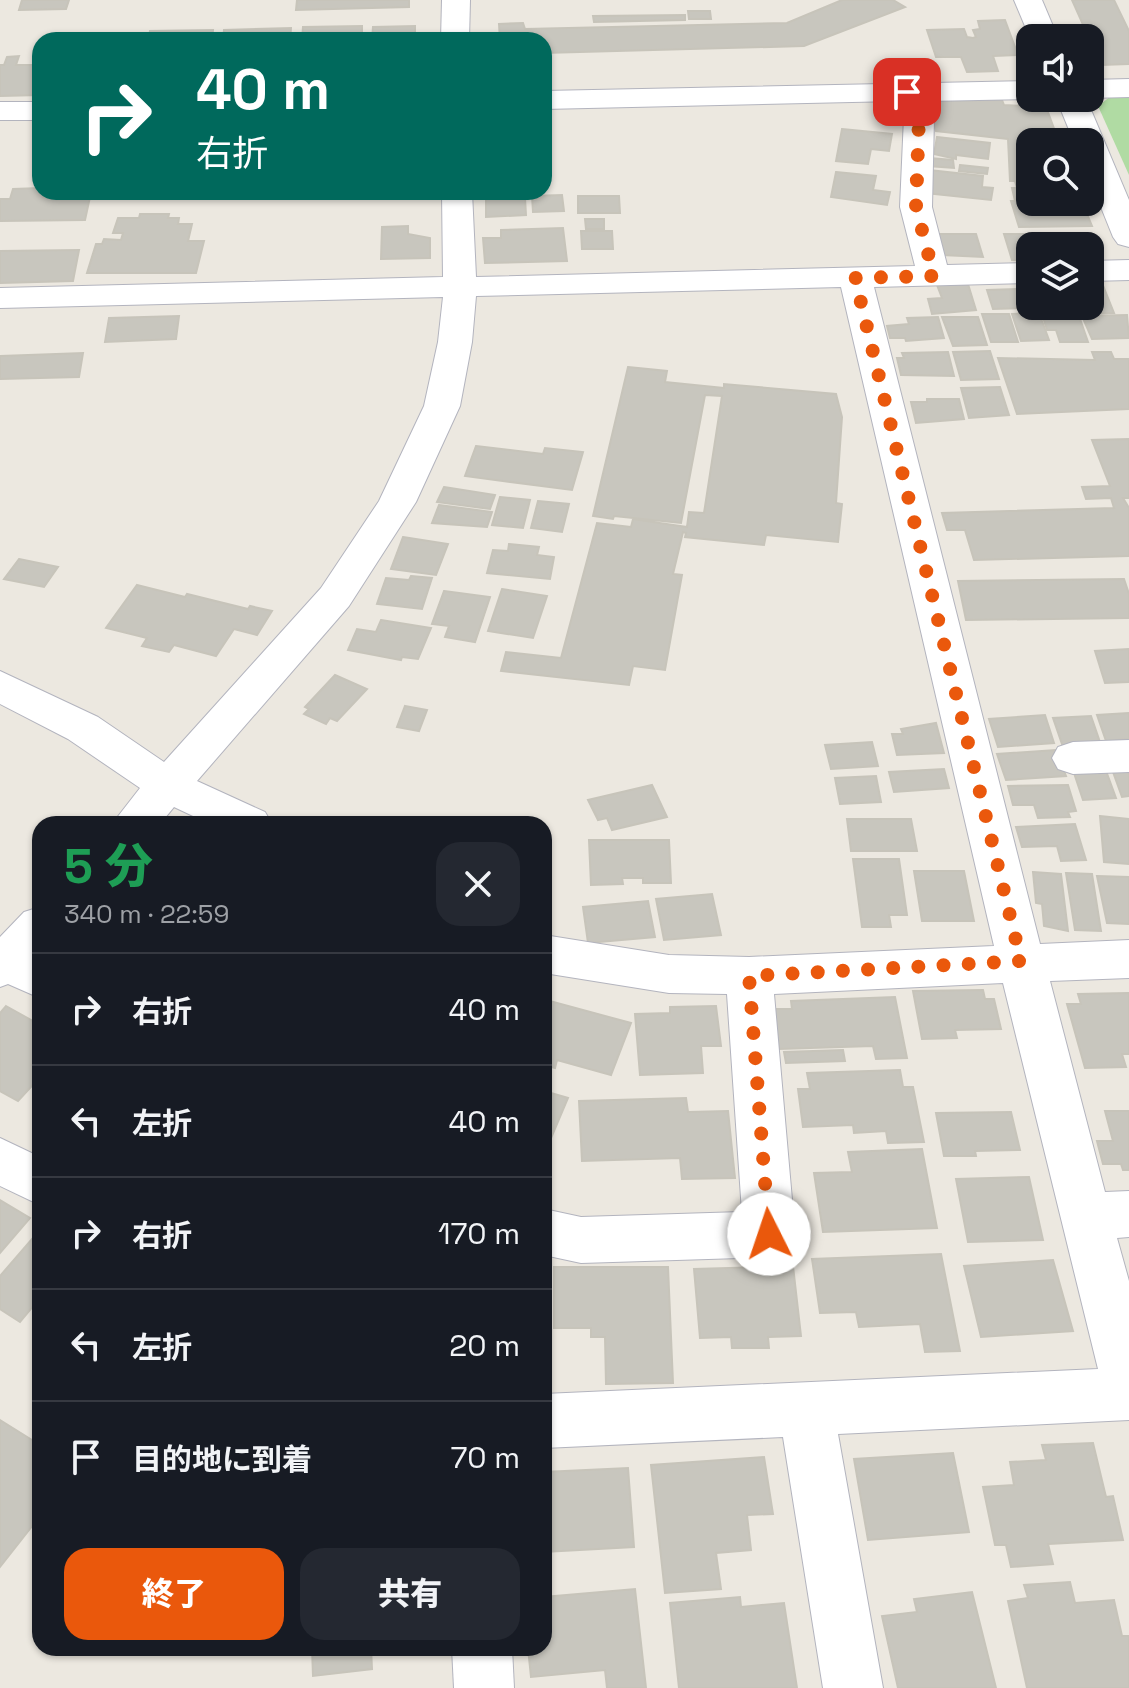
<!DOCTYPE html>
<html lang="ja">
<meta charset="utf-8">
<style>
body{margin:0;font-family:"Space Grotesk","Noto Sans JP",sans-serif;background:#242831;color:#f1f3f6;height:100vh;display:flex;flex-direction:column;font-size:30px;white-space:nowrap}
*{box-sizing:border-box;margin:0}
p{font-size:26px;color:#9ea1a6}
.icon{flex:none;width:44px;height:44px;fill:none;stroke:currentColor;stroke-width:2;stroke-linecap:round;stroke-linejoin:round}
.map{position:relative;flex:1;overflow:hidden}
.drawer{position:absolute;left:32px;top:816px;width:520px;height:840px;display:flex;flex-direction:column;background:#171b24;border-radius:24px;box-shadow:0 2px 6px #0004}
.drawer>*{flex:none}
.top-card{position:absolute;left:32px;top:32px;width:520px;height:168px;border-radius:24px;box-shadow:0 2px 6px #0004;background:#00695c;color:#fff;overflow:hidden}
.controls{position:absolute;left:1016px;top:24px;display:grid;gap:16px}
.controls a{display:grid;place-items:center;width:88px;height:88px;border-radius:16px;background:#171b24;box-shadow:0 2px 6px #0004;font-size:40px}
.pin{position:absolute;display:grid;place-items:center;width:68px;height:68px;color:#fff;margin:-34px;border-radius:16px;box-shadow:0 4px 12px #0006}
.me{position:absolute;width:88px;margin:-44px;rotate:356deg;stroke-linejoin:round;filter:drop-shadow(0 0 6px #0008)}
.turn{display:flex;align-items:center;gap:28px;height:168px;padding:0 32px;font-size:36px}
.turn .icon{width:104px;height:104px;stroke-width:2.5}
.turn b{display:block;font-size:56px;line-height:68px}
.round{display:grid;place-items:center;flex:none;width:84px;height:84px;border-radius:24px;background:#242831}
.summary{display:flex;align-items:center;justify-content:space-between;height:136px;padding:0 32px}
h1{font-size:48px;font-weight:800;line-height:60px;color:#1e9e55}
.button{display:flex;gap:16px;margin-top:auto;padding:16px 32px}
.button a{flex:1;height:92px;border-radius:24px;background:#ea580c;color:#fff;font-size:32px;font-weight:800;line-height:92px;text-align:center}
.button a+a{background:#242831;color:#f1f3f6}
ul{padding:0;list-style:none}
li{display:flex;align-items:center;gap:24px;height:112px;padding:0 32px;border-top:2px solid #363941}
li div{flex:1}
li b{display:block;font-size:30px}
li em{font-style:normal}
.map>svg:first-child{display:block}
</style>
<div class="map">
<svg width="1129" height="1688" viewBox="0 0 1129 1688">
<rect width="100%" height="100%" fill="#ece8e0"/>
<path fill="#b0dba3" d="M1111,96H1129V175L1098,106Z"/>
<g fill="#c8c6be" stroke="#c7c4ba" stroke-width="2">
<path d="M22,0H69L66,9L19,10Z"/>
<path d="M297,0H409V7L296,10Z"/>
<path d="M842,0H893L905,7L804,46L544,53V40H500L499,24L523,23L525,29L787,23Z"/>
<path d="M1072,0H1114L1129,31V64L1101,65Z"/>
<path d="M688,11H710L711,19H689Z"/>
<path d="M685,15V20L594,22L593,16Z"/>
<path d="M1005,20L1018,55L993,56L998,71L967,72L961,57H936L927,30L964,29L967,37L973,38L976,37L973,30L980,29L978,21Z"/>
<path d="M362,26V40H302L303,27Z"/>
<path d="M415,26V37L372,40L373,27Z"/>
<path d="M291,28L290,40H223L224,30Z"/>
<path d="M213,30L212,40H148L150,31Z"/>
<path d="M109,33H144L141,40H103Z"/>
<path d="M19,56L16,65H40V95L0,96V65H4L7,57Z"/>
<path d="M1002,100L1004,105L1046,107L1059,142H1030V202H1082L1092,226L1019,227L1011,201H1015L1012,188H1017L1015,181H1010L1008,139L936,131L926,101Z"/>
<path d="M842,129L892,134L889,151L871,149L868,164L836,161Z"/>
<path d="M937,137L990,143L988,159L956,155V159L934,154Z"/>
<path d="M929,158L953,160L954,168L928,166Z"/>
<path d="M960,165L988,168L987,174L959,171Z"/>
<path d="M929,170L983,176L982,187L993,188L991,200L926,193Z"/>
<path d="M836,172L876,176L873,190L890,192L887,205L831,197Z"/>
<path d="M40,188V192H45L43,197H90L85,220L0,221V199H10L13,189Z"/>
<path d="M562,195L564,211L533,212L532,196Z"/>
<path d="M486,196L525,198L526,215L486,217Z"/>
<path d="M578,196H619L620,213H578Z"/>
<path d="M140,214H169L168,218H179L178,224H192L188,241H204L196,273H87L96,244H102L104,239L121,240L123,233H113L118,218H139Z"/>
<path d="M585,219H604V229H586Z"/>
<path d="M408,226V234L430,238V258L381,259L382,227Z"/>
<path d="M563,228L567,261L485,263L483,238H501V230Z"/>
<path d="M581,231H612L613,249H582Z"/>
<path d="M936,234H976L983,257L942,255Z"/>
<path d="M1004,234H1043L1047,246H1030V260H1012Z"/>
<path d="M79,250L73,281L0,283V251Z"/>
<path d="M1090,283H1102L1114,313L1083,314L1080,306H1090Z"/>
<path d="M968,284L976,310L932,314L928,299L942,298L937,285Z"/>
<path d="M1017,289L1023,308L993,309L987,290Z"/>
<path d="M1041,306H1071L1074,314H1044Z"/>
<path d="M1039,313L1049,340L1021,341L1012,314Z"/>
<path d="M982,314H1009L1018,342H991Z"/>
<path d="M1127,315L1129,338L1092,339L1082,316Z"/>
<path d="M179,316L176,339L105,342L109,318Z"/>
<path d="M1079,316L1088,342H1060L1056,330H1047L1043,317Z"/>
<path d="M938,317L944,338L906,341L905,338H890L887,326L909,324L907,318Z"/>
<path d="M942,317H978L987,345L953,346Z"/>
<path d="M990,351L999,379L961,380L953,352Z"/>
<path d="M948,352L954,376L901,375L897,358H904L902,353Z"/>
<path d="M1092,352H1111L1114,359H1129V409L1017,414L998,358L1095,360Z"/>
<path d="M83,353L79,377L0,379V356Z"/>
<path d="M628,367L667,371L665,382L724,388V384L836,394L842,417L836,503L842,504L838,542L766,535L764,545L685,537L686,533L683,532L673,574L682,575L665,670L633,666L629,685L501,671L506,652L561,658L597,523L631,527L633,519L687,527L689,512L704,513L722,396L705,395L681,523L614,516L613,519L593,516Z"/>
<path d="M1000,387L1009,415L969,418L961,388Z"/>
<path d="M927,399H959L964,419L916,423L911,402H927Z"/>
<path d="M1129,439V498H1123L1129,508V556L974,560L965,530H947L942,513L1114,508L1111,498L1086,499L1082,487L1110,486L1092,440Z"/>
<path d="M476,446L543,454L545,448L583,452L572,490L465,476Z"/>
<path d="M444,487L495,495L490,509L437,502Z"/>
<path d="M500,497L530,500L523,528L492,525Z"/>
<path d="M538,501L569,504L562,532L531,528Z"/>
<path d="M439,505L492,512L487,527L432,523Z"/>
<path d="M403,537L448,544L436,575L391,569Z"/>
<path d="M509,544L539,547L537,555L554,557L550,579L487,573L493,550L508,551Z"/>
<path d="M19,559L58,567L44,587L4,579Z"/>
<path d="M411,576L432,578L422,609L377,604L386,578L409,580Z"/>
<path d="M1124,579L1129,594V618L966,620L958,581Z"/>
<path d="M137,585L185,597L187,594L248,609L250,606L272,611L257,635L234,629L216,656L174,645L169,652L142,646L147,638L106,628Z"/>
<path d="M502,589L547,596L533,638L488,631Z"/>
<path d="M444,591L490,597L475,642L445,637L449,626L432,624Z"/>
<path d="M381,620L431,628L418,659L402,657L401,660L348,650L357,629L376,632Z"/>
<path d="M1129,649V682L1105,683L1095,651Z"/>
<path d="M335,675L367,689L337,721L330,718L326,724L304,714L309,709L305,707Z"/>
<path d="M405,706L427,710L419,731L397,727Z"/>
<path d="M1129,713V739L1106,741L1097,715Z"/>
<path d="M1045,715L1054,743L998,747L989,719Z"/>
<path d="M1091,716L1101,745L1063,747L1053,718Z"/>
<path d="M936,723L944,753L897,755L892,734H903L901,729Z"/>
<path d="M872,742L878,766L831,769L825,745Z"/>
<path d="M1056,750L1066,776L1006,780L997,754Z"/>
<path d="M1105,768L1116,798L1083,800L1073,770Z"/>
<path d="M944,769L949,788L894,792L889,772Z"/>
<path d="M1129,771V796L1122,797L1113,772Z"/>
<path d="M876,776L881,802L840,804L835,778Z"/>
<path d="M652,785L667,817L612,830L607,818L598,820L588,800Z"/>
<path d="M1068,785L1076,811L1068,812L1070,817L1038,818L1034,805H1013L1008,786Z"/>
<path d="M1100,816L1129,819V864L1104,862Z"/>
<path d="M847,819H911L917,851H851Z"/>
<path d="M471,821L529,822L471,824Z"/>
<path d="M1075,824L1086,860L1061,861L1057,846L1022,847L1016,827Z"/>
<path d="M589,840H669L671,883H643V878H622L623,884L591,885Z"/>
<path d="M853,859H899L907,915H889L891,927H862Z"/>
<path d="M914,871H964L974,921H922Z"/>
<path d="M1033,872L1061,874L1068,931L1044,926L1042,904L1036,903Z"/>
<path d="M1066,873L1092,874L1101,931L1075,930Z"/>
<path d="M1097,876L1129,877V924L1107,923Z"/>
<path d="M712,894L721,935L664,940L656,899Z"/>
<path d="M648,901L655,937L588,943L583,907Z"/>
<path d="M983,990L985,999H994L1001,1029L955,1030L957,1038L922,1039L913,991Z"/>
<path d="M1129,993V1054H1122L1126,1067L1085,1068L1067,1004H1081L1078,994Z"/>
<path d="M895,997L907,1058L876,1059L873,1046L779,1049L772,1009H792L791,1001Z"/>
<path d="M546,1000L631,1023L611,1075L557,1060L555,1068L544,1065Z"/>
<path d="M6,1006L40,1025V1077L18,1101L0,1091V1013Z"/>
<path d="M716,1006L721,1046H701L703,1073L640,1075L635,1014L670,1013V1007Z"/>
<path d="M843,1050L845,1061L786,1063L784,1052Z"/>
<path d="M900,1070L903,1087H913L924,1142L888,1143L886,1131L854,1133L853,1125L803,1127L798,1089H810L807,1073Z"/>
<path d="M544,1091L568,1098L546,1150H544Z"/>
<path d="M686,1098L688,1112L728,1111L735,1178L682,1179L680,1158L582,1161L579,1101Z"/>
<path d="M1105,1111H1129V1170H1123L1121,1164H1103L1097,1141H1113Z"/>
<path d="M1011,1112L1020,1150L975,1151L976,1156H944L936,1113Z"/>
<path d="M922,1149L937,1228L823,1232L814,1173L852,1172L848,1152Z"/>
<path d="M1029,1177L1043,1240L968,1242L956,1179Z"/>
<path d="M0,1200L30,1218L0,1253Z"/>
<path d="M39,1231L40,1298L20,1322L0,1309V1276Z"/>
<path d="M941,1254L960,1351L925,1352L920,1324L859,1327L856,1312L820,1313L812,1259Z"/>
<path d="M1053,1260L1073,1331L981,1337L964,1266Z"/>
<path d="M793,1266L801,1336L768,1337L769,1348H732L731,1337L700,1338L694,1269Z"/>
<path d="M554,1267H668L673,1383L606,1384L605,1337H591V1328H554Z"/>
<path d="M0,1420L40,1445V1516L0,1567Z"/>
<path d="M1093,1443L1106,1497L1113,1496L1123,1540L1048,1544L1053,1564L1011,1567L1006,1545H995L983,1487L1014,1485L1010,1462L1046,1460L1042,1445Z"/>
<path d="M953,1453L969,1532L868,1540L854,1459Z"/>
<path d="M764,1457L773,1514L747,1515L751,1550L716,1553L721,1589L665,1593L651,1465Z"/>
<path d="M628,1468L634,1547L544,1552V1472Z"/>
<path d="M1070,1582L1075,1603L1114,1600L1122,1636H1129V1688H1027L1008,1601L1028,1598L1024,1585Z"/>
<path d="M635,1589L646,1688H607L605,1670L531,1677L528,1648H544V1597Z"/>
<path d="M972,1592L996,1688H898L882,1616L917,1612L914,1599Z"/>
<path d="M740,1597L741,1607L784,1603L797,1688H679L670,1603Z"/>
<path d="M312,1648H371L372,1669L313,1676Z"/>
</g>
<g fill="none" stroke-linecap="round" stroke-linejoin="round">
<defs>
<g id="minor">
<path d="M442,0H470L469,40H441Z"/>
<path d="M1014,0H1042L1058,38H1030Z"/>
<path d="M1129,79V97L1090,98V80Z"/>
<path d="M1030,81V98H1033L1030,99L926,101L934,117L932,207L947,265L1030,263V283L874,287L1040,944L1129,940V978L1050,981L1105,1192L1129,1191V1237L1117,1238L1129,1281V1420L838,1434L883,1688H823L783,1437L544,1448V1394L1098,1369L1003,983L774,994L795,1234L787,1251L769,1257L581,1263L544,1255V1209L581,1217L742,1212L727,994L669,993L544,973V935L669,955L749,957L994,946L841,287L476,296L472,342L460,406L416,502L349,606L197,781L265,812L272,824H210L174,807L160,824H112L140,788L68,739L0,704V671L98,717L164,762L321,588L379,501L424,406L438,342L443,297L0,308V288L443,277L442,192H472L476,277L915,266L900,207L904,117L897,101L544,109V91Z"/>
<path d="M1056,98H1086L1129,200V247L1118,244L1113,237L1090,180V142H1074Z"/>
<rect x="0" y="102" width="40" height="18"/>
<path d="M1129,260V280L1090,281V261Z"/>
<path d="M1129,740V772L1073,774L1058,769L1052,758L1058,747L1073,742Z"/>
<path d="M40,907V998L8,984L0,987V937L24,912Z"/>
<path d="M0,1138L40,1157V1205L0,1186Z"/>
<path d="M452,1648H512L514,1688H454Z"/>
</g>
</defs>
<use href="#minor" stroke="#b3b4be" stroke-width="2"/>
<use href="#minor" fill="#fff" fill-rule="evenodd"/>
</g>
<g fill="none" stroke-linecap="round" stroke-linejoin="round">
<path stroke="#ea580c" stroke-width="14" stroke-dasharray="0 25.2" d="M769,1234L749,976L1021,961L855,278L934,276L916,207L919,117L907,92"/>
</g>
</svg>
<div class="controls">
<a><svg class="icon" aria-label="sound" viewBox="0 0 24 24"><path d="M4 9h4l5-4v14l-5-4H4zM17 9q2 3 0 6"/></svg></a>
<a><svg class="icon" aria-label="search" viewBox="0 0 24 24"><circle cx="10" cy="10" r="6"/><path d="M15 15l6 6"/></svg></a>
<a><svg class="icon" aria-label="layers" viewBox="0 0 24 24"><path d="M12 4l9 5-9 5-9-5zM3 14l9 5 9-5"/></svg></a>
</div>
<div class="pin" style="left:907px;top:92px;background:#d93025"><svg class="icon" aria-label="arrive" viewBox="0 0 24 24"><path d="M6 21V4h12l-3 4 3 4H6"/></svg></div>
<svg class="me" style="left:769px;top:1234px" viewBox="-20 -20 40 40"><circle r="19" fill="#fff"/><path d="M0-13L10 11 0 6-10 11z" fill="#ea580c"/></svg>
<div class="top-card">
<div class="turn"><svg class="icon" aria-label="right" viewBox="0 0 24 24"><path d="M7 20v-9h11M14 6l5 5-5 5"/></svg><div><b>40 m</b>右折</div></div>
</div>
<section class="drawer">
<div class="summary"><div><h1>5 分</h1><p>340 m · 22:59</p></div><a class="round"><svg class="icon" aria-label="close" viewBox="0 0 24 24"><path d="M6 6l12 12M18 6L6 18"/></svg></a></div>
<ul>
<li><svg class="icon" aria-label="right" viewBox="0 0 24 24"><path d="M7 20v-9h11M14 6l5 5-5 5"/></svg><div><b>右折</b></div><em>40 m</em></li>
<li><svg class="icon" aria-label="left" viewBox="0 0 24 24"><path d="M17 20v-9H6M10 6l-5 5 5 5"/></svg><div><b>左折</b></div><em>40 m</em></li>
<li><svg class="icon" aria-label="right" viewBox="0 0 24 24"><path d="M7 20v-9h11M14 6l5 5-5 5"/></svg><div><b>右折</b></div><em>170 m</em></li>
<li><svg class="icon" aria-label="left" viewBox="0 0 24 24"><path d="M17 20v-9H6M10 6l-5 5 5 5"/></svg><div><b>左折</b></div><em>20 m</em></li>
<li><svg class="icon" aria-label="arrive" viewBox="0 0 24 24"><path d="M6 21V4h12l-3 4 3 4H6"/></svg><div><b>目的地に到着</b></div><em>70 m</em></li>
</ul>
<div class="button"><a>終了</a><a>共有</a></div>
</section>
</div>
